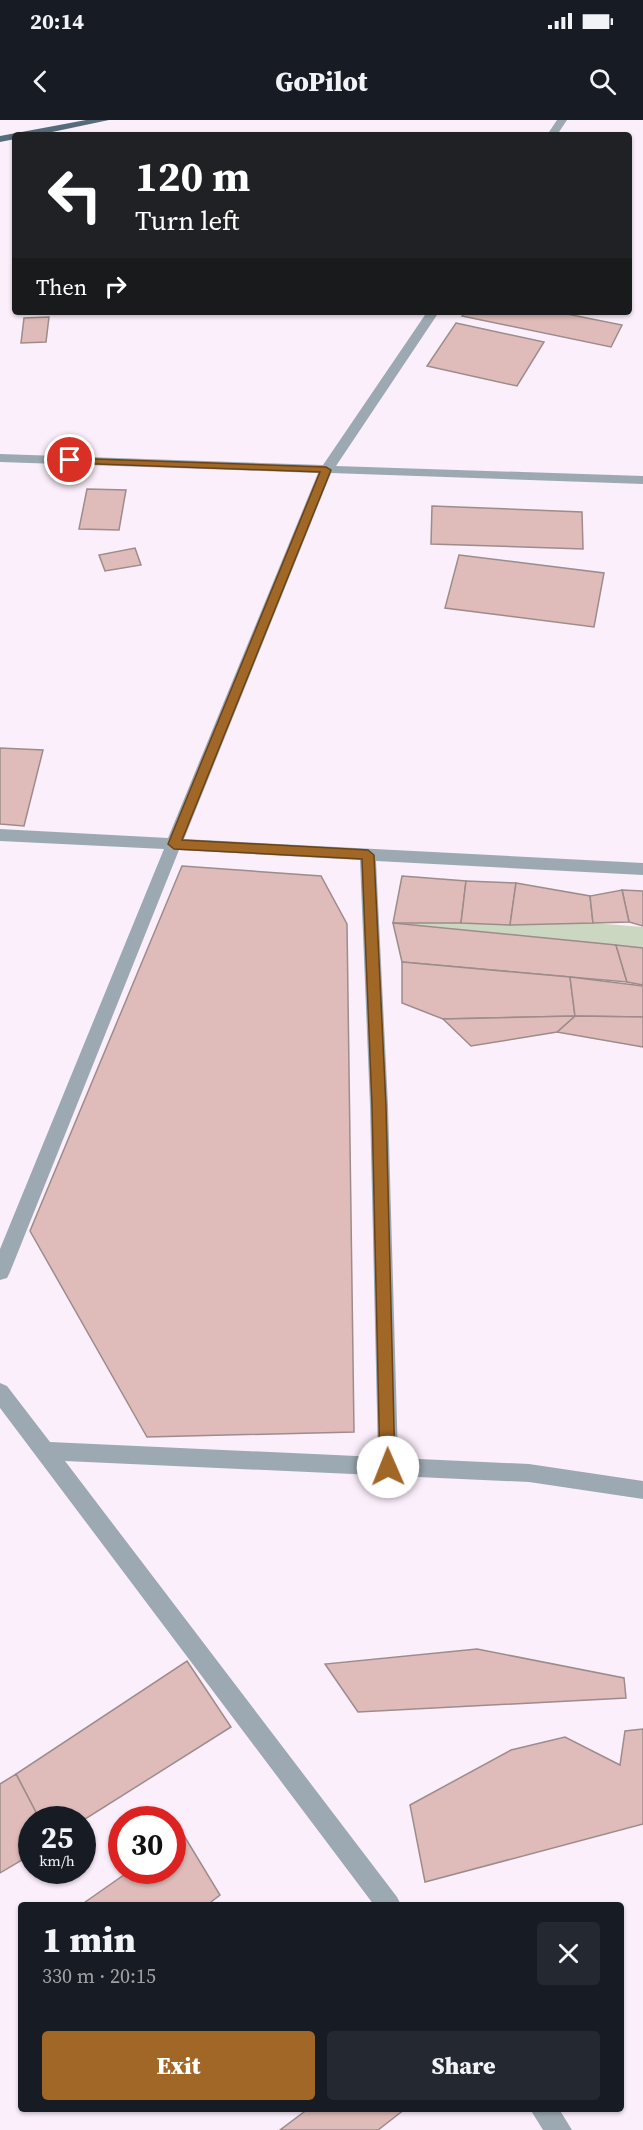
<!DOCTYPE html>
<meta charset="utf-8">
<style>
body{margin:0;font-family:"Source Serif 4",serif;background:#242831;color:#f1f3f6;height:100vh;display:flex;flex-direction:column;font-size:22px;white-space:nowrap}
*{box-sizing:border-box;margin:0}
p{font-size:20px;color:#9ea1a6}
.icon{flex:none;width:33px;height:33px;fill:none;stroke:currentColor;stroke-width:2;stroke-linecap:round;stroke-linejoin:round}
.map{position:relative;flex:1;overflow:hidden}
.sheet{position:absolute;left:18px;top:1782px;width:606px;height:210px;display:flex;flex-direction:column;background:#171b24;border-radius:6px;box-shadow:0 2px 4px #0004}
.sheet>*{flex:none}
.banner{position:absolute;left:12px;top:12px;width:620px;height:183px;border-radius:6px;box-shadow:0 2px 4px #0004;background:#202124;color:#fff;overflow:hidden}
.speed{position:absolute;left:18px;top:1686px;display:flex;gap:12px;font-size:30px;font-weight:700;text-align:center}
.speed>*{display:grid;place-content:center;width:78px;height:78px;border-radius:50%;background:#171b24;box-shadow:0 2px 4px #0004;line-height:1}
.speed small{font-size:15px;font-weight:400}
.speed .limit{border:9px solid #d22;background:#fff;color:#111}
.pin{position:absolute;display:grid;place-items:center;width:51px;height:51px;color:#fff;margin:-26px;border:3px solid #fff;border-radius:50%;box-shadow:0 2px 6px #0007}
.me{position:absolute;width:66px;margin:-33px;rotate:359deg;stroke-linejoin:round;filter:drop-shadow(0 0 4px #0008)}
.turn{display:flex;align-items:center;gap:21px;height:126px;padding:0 24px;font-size:27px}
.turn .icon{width:78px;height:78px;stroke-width:2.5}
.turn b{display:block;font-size:42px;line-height:51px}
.then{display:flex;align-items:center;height:57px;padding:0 24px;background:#0003;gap:12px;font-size:22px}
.round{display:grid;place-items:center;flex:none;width:63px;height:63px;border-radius:6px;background:#242831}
.headline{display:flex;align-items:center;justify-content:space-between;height:102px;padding:0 24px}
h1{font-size:36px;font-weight:800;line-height:45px}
.action{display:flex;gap:12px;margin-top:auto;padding:12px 24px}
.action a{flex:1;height:69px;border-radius:6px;background:#a16727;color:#fff;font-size:24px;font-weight:800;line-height:69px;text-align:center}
.action a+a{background:#242831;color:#f1f3f6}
.status{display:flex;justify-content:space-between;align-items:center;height:42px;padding:0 30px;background:#171b24;direction:ltr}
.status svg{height:16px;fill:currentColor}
header{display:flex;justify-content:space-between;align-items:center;height:78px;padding:0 24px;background:#171b24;font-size:27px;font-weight:800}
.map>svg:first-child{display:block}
</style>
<div class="status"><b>20:14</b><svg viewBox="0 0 49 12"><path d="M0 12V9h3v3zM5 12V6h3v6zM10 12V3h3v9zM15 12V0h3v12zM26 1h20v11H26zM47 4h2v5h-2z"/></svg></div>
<header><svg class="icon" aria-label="back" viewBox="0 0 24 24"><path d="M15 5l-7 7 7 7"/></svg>GoPilot<svg class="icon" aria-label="search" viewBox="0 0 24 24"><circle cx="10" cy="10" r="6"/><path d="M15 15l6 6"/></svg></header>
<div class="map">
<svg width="643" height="2010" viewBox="0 0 643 2010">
<rect width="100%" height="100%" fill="#fbeffb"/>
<path fill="#ccd7c1" d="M393,803H593L643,807V828Z"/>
<g fill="#dfbcb9" stroke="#9d8c8b" stroke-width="1.5">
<path d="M465,192H557L622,205L611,227L462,196Z"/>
<path d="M49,197L46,222L21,223L24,198Z"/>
<path d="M456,203L544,222L517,266L427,246Z"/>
<path d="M87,369L126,370L119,410L79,409Z"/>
<path d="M432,386L582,392L583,429L431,424Z"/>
<path d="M135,428L141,445L105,451L99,435Z"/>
<path d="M459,435L604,453L594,507L445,488Z"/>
<path d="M0,628L43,630L24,706L0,704Z"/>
<path d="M182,746L321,756L347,804L354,1312L147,1317L30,1111Z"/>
<path d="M402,756L466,761L461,803H393Z"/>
<path d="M466,761L516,763L510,805L461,803Z"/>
<path d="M516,763L590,776L593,803L510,805Z"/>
<path d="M622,770L643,771V806L629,802Z"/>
<path d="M622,770L629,802L593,803L590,776Z"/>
<path d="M393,803L616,825L627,862L402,842Z"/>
<path d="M616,825L643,828V865L627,862Z"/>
<path d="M402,842L570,857L575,896L443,899L402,883Z"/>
<path d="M570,857L643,866V897L575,896Z"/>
<path d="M575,896L643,897V927L557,912Z"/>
<path d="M575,896L557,912L471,926L443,899Z"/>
<path d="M477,1529L624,1558L626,1578L358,1592L325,1544Z"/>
<path d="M187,1541L231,1607L82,1701L40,1700L16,1654Z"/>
<path d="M643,1609V1704L425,1762L410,1685L511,1630L565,1617L620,1645L625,1611Z"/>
<path d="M16,1654L40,1700H32V1734L0,1753V1664Z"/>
<path d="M183,1714L220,1775L207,1785H81L131,1750H172V1721Z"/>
<path d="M308,1989H405L378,2010H280Z"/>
</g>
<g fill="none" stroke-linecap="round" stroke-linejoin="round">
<g fill="#9da9b2" fill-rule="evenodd">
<path d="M557,0H567L557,15H547Z"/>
<path d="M427,192H439L336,346L643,356V364L331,353L184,719L643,743V755L376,741L388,986L398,1338L529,1344L643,1361V1379L529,1362L65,1341L397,1777L401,1785H374L0,1288V1263L7,1266L50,1322L378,1337L370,986L360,740L179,730L10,1152L7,1158L0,1160V1129L164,729L0,721V709L168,718L318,353L0,342V334L323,345Z"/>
<path d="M530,1989H559L572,2010H543Z"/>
</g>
<path fill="#566c7b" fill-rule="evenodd" d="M86,0H109L38,15H15V19L0,22V16Z"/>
</g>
<path fill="#a16727" stroke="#694319" stroke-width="1.5" d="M66,338L326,347L331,350L182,720L368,730L374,735L386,986L395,1347L393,1352L388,1354L382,1352L380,1347L372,986L362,739L174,729L168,724L320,352L70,343H66Z"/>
</svg>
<div class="speed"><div>25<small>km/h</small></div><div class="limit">30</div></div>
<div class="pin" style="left:70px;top:340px;background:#d93025"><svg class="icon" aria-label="arrive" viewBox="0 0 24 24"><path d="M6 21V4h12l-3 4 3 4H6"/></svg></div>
<svg class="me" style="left:388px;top:1347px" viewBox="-20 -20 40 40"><circle r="19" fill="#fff"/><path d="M0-13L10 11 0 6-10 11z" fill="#a16727"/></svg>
<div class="banner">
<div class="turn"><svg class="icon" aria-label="left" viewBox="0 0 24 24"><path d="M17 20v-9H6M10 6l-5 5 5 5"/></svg><div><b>120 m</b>Turn left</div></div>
<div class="then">Then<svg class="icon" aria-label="right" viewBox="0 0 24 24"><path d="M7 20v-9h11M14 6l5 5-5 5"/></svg></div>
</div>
<section class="sheet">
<div class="headline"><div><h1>1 min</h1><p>330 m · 20:15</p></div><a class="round"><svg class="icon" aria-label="close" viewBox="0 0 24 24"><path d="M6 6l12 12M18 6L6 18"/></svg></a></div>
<div class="action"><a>Exit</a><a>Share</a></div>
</section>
</div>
